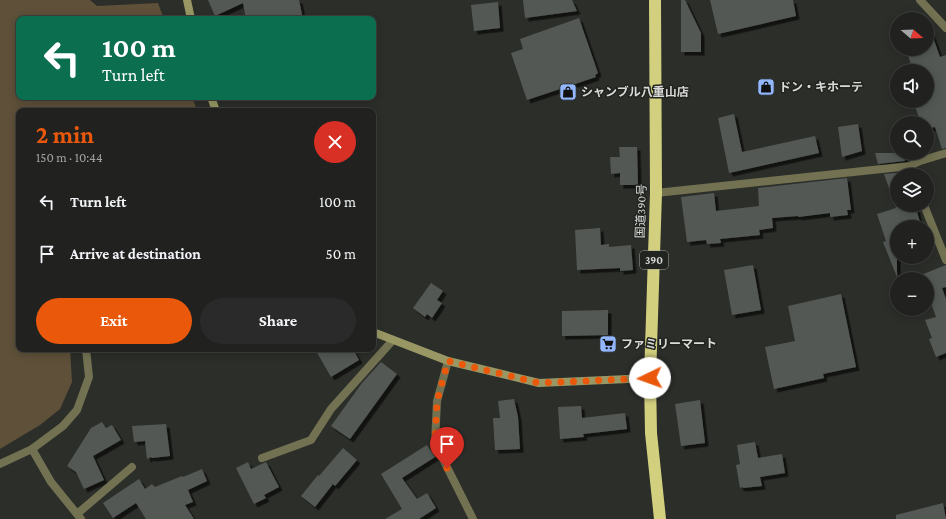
<!DOCTYPE html>
<meta charset="utf-8">
<style>
body{margin:0;font-family:"Crimson Pro","Noto Sans JP",serif;background:#292a29;color:#f1f3f6;height:100vh;display:flex;flex-direction:column;font-size:15px;white-space:nowrap}
*{box-sizing:border-box;margin:0}
p{font-size:13px;color:#a2a4a5}
.icon{flex:none;width:22px;height:22px;fill:none;stroke:currentColor;stroke-width:2;stroke-linecap:round;stroke-linejoin:round}
.map{position:relative;flex:1;overflow:hidden}
.side{position:absolute;left:16px;top:108px;width:360px;height:244px;display:flex;flex-direction:column;background:#212220;border-radius:8px;box-shadow:0 2px 10px #0003,0 0 0 1px #3e3f3e}
.side>*{flex:none}
.guide{position:absolute;left:16px;top:16px;width:360px;height:84px;border-radius:8px;box-shadow:0 2px 10px #0003,0 0 0 1px #3e3f3e;background:#0b6e4f;color:#fff;overflow:hidden}
.needle{width:26px;rotate:109deg}
.tools{position:absolute;left:890px;top:12px;display:grid;gap:8px}
.tools a{display:grid;place-items:center;width:44px;height:44px;border-radius:50%;background:#212220;box-shadow:0 2px 10px #0003,0 0 0 1px #3e3f3e;font-size:20px}
.pin{position:absolute;display:grid;place-items:center;width:34px;height:34px;color:#fff;margin:-41px -17px;border-radius:50% 50% 50% 0;rotate:-45deg;box-shadow:0 0 4px #0007}
.pin .icon{rotate:45deg}
.me{position:absolute;width:44px;margin:-22px;rotate:267deg;stroke-linejoin:round;filter:drop-shadow(0 0 3px #0008)}
.turn{display:flex;align-items:center;gap:14px;height:84px;padding:0 20px;font-size:18px}
.turn .icon{width:52px;height:52px;stroke-width:2.5}
.turn b{display:block;font-size:28px;line-height:34px}
.round{display:grid;place-items:center;flex:none;width:42px;height:42px;border-radius:21px;background:#292a29}
.summary{display:flex;align-items:center;justify-content:space-between;height:68px;padding:0 20px}
h1{font-size:24px;font-weight:700;line-height:30px;color:#ea580c}
.primary-button{display:flex;gap:8px;margin-top:auto;padding:8px 20px}
.primary-button a{flex:1;height:46px;border-radius:24px;background:#ea580c;color:#fff;font-size:16px;font-weight:700;line-height:46px;text-align:center}
.primary-button a+a{background:#292a29;color:#f1f3f6}
ul{padding:0;list-style:none}
li{display:flex;align-items:center;gap:12px;height:52px;padding:0 20px}
li div{flex:1}
li b{display:block;font-size:15px}
li em{font-style:normal}
.map>svg:first-child{display:block}
</style>
<div class="map">
<svg width="946" height="519" viewBox="0 0 946 519">
<defs>
<filter id="shadow"><feDropShadow dx="3.5" dy="3.5" stdDeviation="0" flood-color="#0009"/></filter>
</defs>
<rect width="100%" height="100%" fill="#2c2e2a"/>
<path fill="#5e5039" d="M0,0H90L97,6L158,3L164,19H19V97H192L197,111H19V349H70L72,382L60,409L40,425L0,449Z"/>
<g fill="#535855" filter="url(#shadow)">
<path d="M208,0H299L303,19H246L243,3L215,16Z"/>
<path d="M523,0H572L577,11L525,18Z"/>
<path d="M681,0H685L701,33V52H681Z"/>
<path d="M710,0H793L796,16L718,34Z"/>
<path d="M498,2L500,28L474,31L471,5Z"/>
<path d="M579,18L598,73L595,75L596,77L527,100L511,53L523,49L520,39Z"/>
<path d="M927,26H929L940,57L946,55V148L942,149L935,127L927,129V123H921L913,101H927V71H913L906,49H927Z"/>
<path d="M734,114L742,152L815,136L819,153L729,173L718,118Z"/>
<path d="M858,124L862,151L842,157L838,127Z"/>
<path d="M619,147H637L638,185H620V173L611,174L610,157H620Z"/>
<path d="M875,153H902L905,161L878,164Z"/>
<path d="M906,172L907,175H897V205H915L920,222L905,227H897V277L883,242L886,241L877,214L896,208L884,174Z"/>
<path d="M847,178L851,210H847L848,215L830,217V213L798,217V216L772,218L773,228L759,230L760,235L720,239L721,243L707,244L706,240L687,242L681,197L714,193L716,211L759,206L758,188Z"/>
<path d="M600,228L601,245L609,244V247L631,245L633,270L620,271V268L577,270L575,230Z"/>
<path d="M753,265L761,310L732,315L724,270Z"/>
<path d="M946,265V287L942,288L946,299V353L936,357L929,339L932,338L925,320L936,317L927,292V279H922L921,275Z"/>
<path d="M431,283L443,291L437,300L442,303L432,318L427,314L425,317L413,308Z"/>
<path d="M841,294L856,367L823,374L824,378L774,389L765,347L795,341L788,306Z"/>
<path d="M608,310V335L562,336V311Z"/>
<path d="M315,349H353L359,360L331,377Z"/>
<path d="M381,362L397,374L350,439L331,426L362,383Z"/>
<path d="M514,399L518,417L520,449L495,450L493,418H500L498,401Z"/>
<path d="M700,400L705,443L681,446L675,404Z"/>
<path d="M581,406L582,418L625,413L627,429L583,434L584,437L560,439L558,407Z"/>
<path d="M102,422L106,428L112,425L121,440L93,456L104,480L84,489L76,472L67,466L91,428Z"/>
<path d="M166,424L170,456L152,458L151,457L147,459L145,441L134,442L132,426Z"/>
<path d="M755,442L758,458L782,454L785,473L760,477L762,486L743,488V487L740,488L736,465L740,464L737,445Z"/>
<path d="M427,445L435,457L402,478L417,499L427,493L436,508L419,519H385L402,509L381,474Z"/>
<path d="M343,448L357,460L335,486L333,484L315,507L301,496L318,475L319,476Z"/>
<path d="M248,462L251,469L266,462L279,487L264,495L266,498L254,504L236,468Z"/>
<path d="M202,469L207,481L188,490L193,502L185,505L194,519H146L136,503L113,518L103,503L139,479L145,489L152,484L155,487L182,476L183,477Z"/>
<path d="M943,503L946,519H896V515Z"/>
</g>
<g fill="none" stroke-linecap="round" stroke-linejoin="round">
<g stroke="#727151" stroke-width="8">
<path d="M920,0L946,28"/>
<path d="M910,166L920,161L946,153"/>
<path d="M656,193L910,166L913,175"/>
<path d="M924,205L946,260"/>
<path d="M448,361L437,401L435,443L473,519"/>
<path d="M32,449L51,482L81,519"/>
<path d="M262,458L311,440L331,409L393,340"/>
<path d="M0,464L32,449L63,426L77,410L89,377L86,349"/>
<path d="M77,514L132,467"/>
</g>
<g stroke="#999864" stroke-width="8">
<path d="M187,0L191,19"/>
<path d="M211,97L216,111"/>
<path d="M373,332L448,361L539,383L650,378"/>
</g>
<path stroke="#d2d07e" stroke-width="12" d="M655,0L656,193L650,378L651,433L660,519"/>
</g>
<g fill="none" stroke-linecap="round" stroke-linejoin="round">
<path stroke="#ea580c" stroke-width="7" stroke-dasharray="0 12.6" d="M447,468L435,443L437,401L448,361L539,383L650,378"/>
</g>
<defs>
<symbol id="shop-square" viewBox="-11 -11 22 22"><rect x="-9" y="-9" width="18" height="18" rx="4" fill="#93b7fd" stroke="#222420"/><path d="M-5-2.5h2.3a2.7 3.5 0 0 1 5.4 0H5L5.5 6h-11ZM-1.5-2.5h3a1.5 2.3 0 0 0-3 0Z" fill="#111"/></symbol>
<symbol id="supermarket-square" viewBox="-11 -11 22 22"><rect x="-9" y="-9" width="18" height="18" rx="4" fill="#93b7fd" stroke="#222420"/><path d="M-6-5.5h2.5l.6 2H6L4.5 2H-2.5L-4.4-4H-6ZM-1.5 3.2a1.3 1.3 0 1 0 .1 0ZM3 3.2a1.3 1.3 0 1 0 .1 0Z" fill="#111"/></symbol>
</defs>
<g fill-rule="evenodd">
<use href="#shop-square" x="756" y="77" width="20" height="20"/>
<use href="#shop-square" x="558" y="82" width="20" height="20"/>
<use href="#supermarket-square" x="598" y="334" width="20" height="20"/>
</g>
<g text-anchor="middle" stroke-width="3" stroke-linejoin="round" paint-order="stroke">
<rect fill="#222420" stroke="#a3a4a2" stroke-width="1" x="640" y="251" width="28" height="18" rx="3"/>
<g font-size="11" font-weight="bold" fill="#dadbd9">
<text x="654" y="264">390</text>
</g>
<g font-size="12" font-weight="bold" fill="#dadbd9" stroke="#222420" text-anchor="start">
<text x="779" y="91">ドン・キホーテ</text>
<text x="581" y="96">シャンブル八重山店</text>
<text x="621" y="348">ファミリーマート</text>
</g>
<g font-size="12" fill="#dadbd9" stroke="#222420">
<text transform="translate(641 211) rotate(-88)" y="4">国道390号</text>
</g>
</g>
</svg>
<div class="tools">
<a><svg class="needle" viewBox="-14 -14 28 28"><path d="M0-13l5 13h-10z" fill="#e53935"/><path d="M0 13l5-13h-10z" fill="#a2a4a5"/></svg></a>
<a><svg class="icon" aria-label="sound" viewBox="0 0 24 24"><path d="M4 9h4l5-4v14l-5-4H4zM17 9q2 3 0 6"/></svg></a>
<a><svg class="icon" aria-label="search" viewBox="0 0 24 24"><circle cx="10" cy="10" r="6"/><path d="M15 15l6 6"/></svg></a>
<a><svg class="icon" aria-label="layers" viewBox="0 0 24 24"><path d="M12 4l9 5-9 5-9-5zM3 14l9 5 9-5"/></svg></a>
<a>+</a>
<a>−</a>
</div>
<div class="pin" style="left:447px;top:468px;background:#d93025"><svg class="icon" aria-label="arrive" viewBox="0 0 24 24"><path d="M6 21V4h12l-3 4 3 4H6"/></svg></div>
<svg class="me" style="left:650px;top:378px" viewBox="-20 -20 40 40"><circle r="19" fill="#fff"/><path d="M0-13L10 11 0 6-10 11z" fill="#ea580c"/></svg>
<div class="guide">
<div class="turn"><svg class="icon" aria-label="left" viewBox="0 0 24 24"><path d="M17 20v-9H6M10 6l-5 5 5 5"/></svg><div><b>100 m</b>Turn left</div></div>
</div>
<section class="side">
<div class="summary"><div><h1>2 min</h1><p>150 m · 10:44</p></div><a class="round" style="background:#d93025;color:#fff"><svg class="icon" aria-label="close" viewBox="0 0 24 24"><path d="M6 6l12 12M18 6L6 18"/></svg></a></div>
<ul>
<li><svg class="icon" aria-label="left" viewBox="0 0 24 24"><path d="M17 20v-9H6M10 6l-5 5 5 5"/></svg><div><b>Turn left</b></div><em>100 m</em></li>
<li><svg class="icon" aria-label="arrive" viewBox="0 0 24 24"><path d="M6 21V4h12l-3 4 3 4H6"/></svg><div><b>Arrive at destination</b></div><em>50 m</em></li>
</ul>
<div class="primary-button"><a>Exit</a><a>Share</a></div>
</section>
</div>
